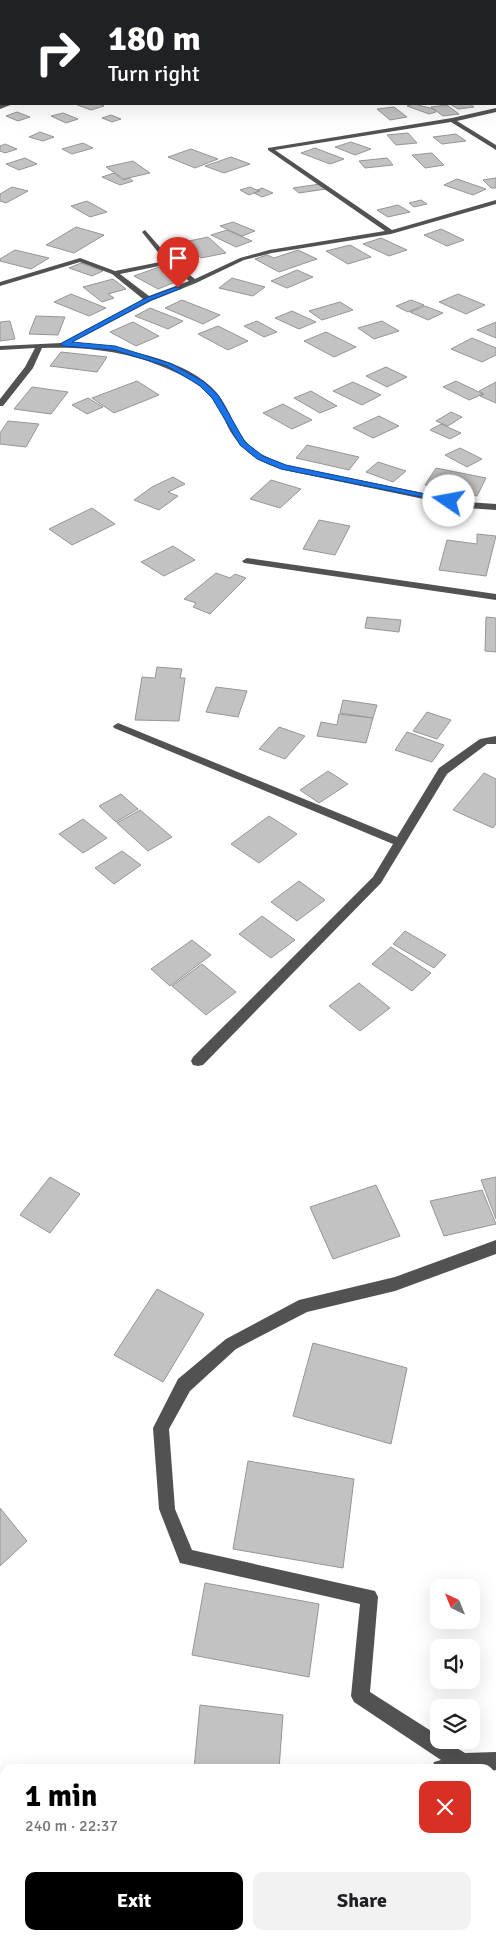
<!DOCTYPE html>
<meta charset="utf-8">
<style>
body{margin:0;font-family:Signika,sans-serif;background:#f2f2f2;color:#202124;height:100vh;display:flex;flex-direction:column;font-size:19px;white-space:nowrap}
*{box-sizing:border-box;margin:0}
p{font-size:16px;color:#757577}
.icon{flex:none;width:28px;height:28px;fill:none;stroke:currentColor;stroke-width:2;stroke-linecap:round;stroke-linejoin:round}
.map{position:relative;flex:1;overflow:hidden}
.details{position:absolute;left:0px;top:1764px;width:496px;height:176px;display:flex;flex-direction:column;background:#fff;border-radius:15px 15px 0 0;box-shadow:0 5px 20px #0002}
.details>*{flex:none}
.guide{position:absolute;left:0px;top:0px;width:496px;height:105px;box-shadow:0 5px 20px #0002;background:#202124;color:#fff;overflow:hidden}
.needle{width:32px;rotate:317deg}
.controls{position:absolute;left:430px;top:1579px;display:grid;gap:10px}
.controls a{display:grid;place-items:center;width:50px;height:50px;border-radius:10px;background:#fff;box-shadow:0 5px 20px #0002;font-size:25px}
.pin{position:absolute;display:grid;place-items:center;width:42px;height:42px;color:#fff;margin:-51px -21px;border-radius:50% 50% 50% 0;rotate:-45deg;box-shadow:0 0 5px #0007}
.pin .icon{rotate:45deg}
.me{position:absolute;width:55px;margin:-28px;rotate:282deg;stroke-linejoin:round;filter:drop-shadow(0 0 4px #0008)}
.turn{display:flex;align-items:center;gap:18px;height:105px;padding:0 25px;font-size:22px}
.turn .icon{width:65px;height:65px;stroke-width:2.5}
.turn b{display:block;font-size:35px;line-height:42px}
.round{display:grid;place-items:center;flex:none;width:52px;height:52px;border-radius:10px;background:#f2f2f2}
.head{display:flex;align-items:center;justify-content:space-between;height:85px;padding:0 25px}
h1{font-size:30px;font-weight:700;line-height:38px;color:#000}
.button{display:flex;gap:10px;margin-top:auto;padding:10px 25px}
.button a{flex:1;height:58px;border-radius:10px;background:#000;color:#fff;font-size:20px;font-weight:700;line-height:58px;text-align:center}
.button a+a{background:#f2f2f2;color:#202124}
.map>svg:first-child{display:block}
</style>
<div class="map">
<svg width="496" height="1939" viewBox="0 0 496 1939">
<rect width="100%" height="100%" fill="#fff"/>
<g fill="#c2c2c2" stroke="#969696">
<path d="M75,104H99L104,106L91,110Z"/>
<path d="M414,104L434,109L436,112L429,114L407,106Z"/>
<path d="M450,104H470L474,107L458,109Z"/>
<path d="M447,105L459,114L443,116L431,107Z"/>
<path d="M394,107L407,117L390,120L377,109Z"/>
<path d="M17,112L30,117L18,121L6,116Z"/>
<path d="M63,113L78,119L66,123L51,116Z"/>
<path d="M111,115L121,119L112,122L102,118Z"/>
<path d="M40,132L54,137L43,141L29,137Z"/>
<path d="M408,133L417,143L396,145L387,135Z"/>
<path d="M456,134L466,141L442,144L433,137Z"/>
<path d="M351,142L371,149L355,155L335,147Z"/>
<path d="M83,143L93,148L72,154L62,149Z"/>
<path d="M5,144L17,149L5,153L0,151V146Z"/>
<path d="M315,148L344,159L330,164L301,153Z"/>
<path d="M191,149L218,159L195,168L168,157Z"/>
<path d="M432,153L444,165L425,168L412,155Z"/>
<path d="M231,157L250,164L224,173L205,166Z"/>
<path d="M25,158L37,164L19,170L6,164Z"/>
<path d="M387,158L393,165L365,168L359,161Z"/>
<path d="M133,161L150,173L124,179L106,167Z"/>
<path d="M114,173L123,180L129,178L133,181L120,185L102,177Z"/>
<path d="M496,178V188H491L483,180Z"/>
<path d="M457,179L486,189L473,195L444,185Z"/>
<path d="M320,184L326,189L299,193L293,188Z"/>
<path d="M12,187L28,191L6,203L0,201V194Z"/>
<path d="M250,187L259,191L249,195L240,190Z"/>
<path d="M262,188L273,193L262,197L254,193L260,191L257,190Z"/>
<path d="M421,200L427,204L414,207L409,203Z"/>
<path d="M87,201L107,212L90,217L71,206Z"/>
<path d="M398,205L410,212L388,217L377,210Z"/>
<path d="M233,222L255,231L242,236L220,226Z"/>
<path d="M76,227L104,235L74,253L46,245Z"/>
<path d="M441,229L464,240L447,246L424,235Z"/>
<path d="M227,230L252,241L236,247L211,235Z"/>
<path d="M208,237L226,253L201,258L184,242Z"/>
<path d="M381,238L407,250L389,256L363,244Z"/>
<path d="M350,245L371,257L348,264L326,251Z"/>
<path d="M15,250L49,258L31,269L0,261V259Z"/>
<path d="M298,250L317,259L279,272L255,259L267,255L274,258Z"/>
<path d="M81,263L103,271L92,276L69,268Z"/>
<path d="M159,267L183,279L158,289L134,276Z"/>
<path d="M297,270L313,277L287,288L271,281Z"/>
<path d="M232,278L265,287L253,296L219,288Z"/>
<path d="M113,279L126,289L108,294L114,298L102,302L83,287Z"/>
<path d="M71,294L106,308L89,316L54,302Z"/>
<path d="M458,294L485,305L466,314L439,302Z"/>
<path d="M182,300L220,315L203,324L165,308Z"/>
<path d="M411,300L424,305L408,312L396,306Z"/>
<path d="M340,302L353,310L322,320L309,311Z"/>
<path d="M425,306L443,313L428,320L410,312Z"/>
<path d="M150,308L183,321L168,329L135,316Z"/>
<path d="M292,311L316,322L299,329L275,318Z"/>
<path d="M36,316L65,317L58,335L29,334Z"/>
<path d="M10,321L15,339L0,341V322Z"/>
<path d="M257,321L277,332L264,337L244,326Z"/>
<path d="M382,321L399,331L374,339L358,328Z"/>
<path d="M133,322L159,336L136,346L110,332Z"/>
<path d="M496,322V338L477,330Z"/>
<path d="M218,326L248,341L228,350L198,334Z"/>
<path d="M326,332L356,347L334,357L304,341Z"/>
<path d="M472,338L496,348V355L482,362L451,349Z"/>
<path d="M61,352L107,357L97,372L50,366Z"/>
<path d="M386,367L407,377L387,387L366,376Z"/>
<path d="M137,381L159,395L114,413L92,398Z"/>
<path d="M456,381L483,394L469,400L443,387Z"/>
<path d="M353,382L381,395L362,405L333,391Z"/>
<path d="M496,382V403L480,396L484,394L479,391Z"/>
<path d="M32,387L68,392L51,414L14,409Z"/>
<path d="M311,391L337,406L320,413L294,398Z"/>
<path d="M88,398L103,407L87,414L72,405Z"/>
<path d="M283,404L312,420L292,429L263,413Z"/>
<path d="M451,412L462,417L448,426L436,421Z"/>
<path d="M379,416L399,426L373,438L353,428Z"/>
<path d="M8,421L39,424L26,447L0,444V433Z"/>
<path d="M441,424L461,433L450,439L430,430Z"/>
<path d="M307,445L359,457L349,470L296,458Z"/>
<path d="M460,448L482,459L467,467L445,455Z"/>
<path d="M378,462L406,471L393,482L366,472Z"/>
<path d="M436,468L486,478L477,496L425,485Z"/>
<path d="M173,477L185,484L168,492L178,496L159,510L134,500L152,487Z"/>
<path d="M271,480L301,489L280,508L250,499Z"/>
<path d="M92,508L115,524L72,545L49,529Z"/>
<path d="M319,520L350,526L335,555L303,549Z"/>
<path d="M477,534L496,536L486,576L439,570L447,540L477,544Z"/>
<path d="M173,546L195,560L164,576L141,562Z"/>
<path d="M216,573L230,578L235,574L246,578L210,614L193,607L196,603L184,599Z"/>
<path d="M367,617L401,620L399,632L365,628Z"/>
<path d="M486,617L496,618V652L485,651Z"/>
<path d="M157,667L182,669L180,678H185L179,721L135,720L142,677L155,678Z"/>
<path d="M216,687L247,691L238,717L206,712Z"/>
<path d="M343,700L377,705L373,718L340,713Z"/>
<path d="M427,712L451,720L437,739L413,731Z"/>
<path d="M339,714L373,718L366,743L317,736L321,722L337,725Z"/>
<path d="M279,727L305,736L285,759L259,749Z"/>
<path d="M407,732L444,745L432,762L395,750Z"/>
<path d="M328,771L348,784L319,803L300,790Z"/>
<path d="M484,773L496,779V824L493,828L453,810Z"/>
<path d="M121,794L138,809L116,822L99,806Z"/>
<path d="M140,810L172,837L148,851L117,823Z"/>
<path d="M269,816L297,834L259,863L231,844Z"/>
<path d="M83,819L107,838L83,853L59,834Z"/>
<path d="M122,851L141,865L114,884L95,868Z"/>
<path d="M299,881L325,900L297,921L271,902Z"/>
<path d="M262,916L295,940L271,958L239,934Z"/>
<path d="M405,931L446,955L434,968L393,944Z"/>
<path d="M192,940L211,955L170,986L151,969Z"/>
<path d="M391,947L431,973L412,991L372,964Z"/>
<path d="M202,964L236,992L206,1015L172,986Z"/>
<path d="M359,983L390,1008L360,1031L329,1006Z"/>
<path d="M50,1177L80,1194L50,1233L20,1215Z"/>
<path d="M496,1177V1219L481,1180Z"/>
<path d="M376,1185L400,1236L333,1259L310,1207Z"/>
<path d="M482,1190L496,1224L444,1236L430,1201Z"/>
<path d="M157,1289L204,1314L163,1382L114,1355Z"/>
<path d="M313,1343L407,1368L391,1444L293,1416Z"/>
<path d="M248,1461L354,1479L343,1568L233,1549Z"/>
<path d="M0,1508L27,1541L0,1566Z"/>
<path d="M205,1583L319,1604L309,1677L192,1655Z"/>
<path d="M200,1705L283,1715L279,1769H194Z"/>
</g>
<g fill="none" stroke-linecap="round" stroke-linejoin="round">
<g fill="#525252" fill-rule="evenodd">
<path d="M416,0H422V1H417Z"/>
<rect x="495" y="9" width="1" height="2"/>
<path d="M495,81L496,82V87L495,86Z"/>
<path d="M5,104H13L0,109V105Z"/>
<path d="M496,108V112L457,121L496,145V150L451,122L275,150L392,230L496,200V204L391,234L272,253L244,260L196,283L151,301L71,343C115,346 188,358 217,393C230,409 235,431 249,445C259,455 274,460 286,465L467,502L496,504V510L467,508L284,470C259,463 240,450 228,427C223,416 219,405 211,397C202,386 189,379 177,373C134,352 89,346 42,348L33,368L3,406H0V399L25,367L35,348L0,350V346L61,343L143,299L112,274L80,262L0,286V282L80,258L115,271L165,261L142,232L145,230L172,261L195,279L240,258L269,250L385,231L268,150V148L452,118ZM169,264L189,281L149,296L120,274Z"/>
<path d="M247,558L496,594V600L244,563L242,561Z"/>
<path d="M118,723L397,837L439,768L480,739L496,736V744H487L447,774L381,883L203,1065L198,1066L193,1065L191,1061L193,1057L373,877L393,844L114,728L113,726Z"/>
<path d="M496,1240V1254L395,1291L307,1312L236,1349L190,1391L169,1429L175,1509L192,1550L375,1591L378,1597L370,1692L439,1736V1740H444L465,1753L496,1752V1770L491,1771V1769H432L434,1762L441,1760L354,1702L351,1696L360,1604L180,1563L159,1509L153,1428L178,1379L226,1339L299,1300L395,1277Z"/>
<path d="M5,1861V1881L0,1882V1862Z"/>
<path d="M252,1935H272L274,1939H254Z"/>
</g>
</g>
<path fill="#1a73e8" stroke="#114b97" d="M176,287L182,288L151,300L72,342L115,346L172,364L204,382L218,395L245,442L263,456L286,465L449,499H452V503L281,469L257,459L240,445L212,398L199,385L167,366L114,350L64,346L60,344L146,298Z"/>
</svg>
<div class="controls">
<a><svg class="needle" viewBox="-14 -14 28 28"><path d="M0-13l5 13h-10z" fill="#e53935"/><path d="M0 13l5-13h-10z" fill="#757577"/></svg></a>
<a><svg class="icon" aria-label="sound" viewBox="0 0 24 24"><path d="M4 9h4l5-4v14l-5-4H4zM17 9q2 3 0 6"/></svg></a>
<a><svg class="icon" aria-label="layers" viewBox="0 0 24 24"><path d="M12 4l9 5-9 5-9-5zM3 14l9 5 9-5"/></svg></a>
</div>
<div class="pin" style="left:178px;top:288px;background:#d93025"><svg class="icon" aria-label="arrive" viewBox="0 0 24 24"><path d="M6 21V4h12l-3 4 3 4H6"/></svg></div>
<svg class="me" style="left:449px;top:501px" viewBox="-20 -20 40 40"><circle r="19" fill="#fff"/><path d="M0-13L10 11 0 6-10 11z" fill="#1a73e8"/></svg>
<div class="guide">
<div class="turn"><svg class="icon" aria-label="right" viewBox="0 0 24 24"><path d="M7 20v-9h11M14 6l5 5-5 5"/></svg><div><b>180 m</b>Turn right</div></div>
</div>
<section class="details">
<div class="head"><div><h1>1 min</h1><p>240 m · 22:37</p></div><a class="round" style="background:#d93025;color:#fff"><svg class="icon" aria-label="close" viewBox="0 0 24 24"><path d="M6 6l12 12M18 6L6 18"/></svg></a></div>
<div class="button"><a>Exit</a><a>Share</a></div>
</section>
</div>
